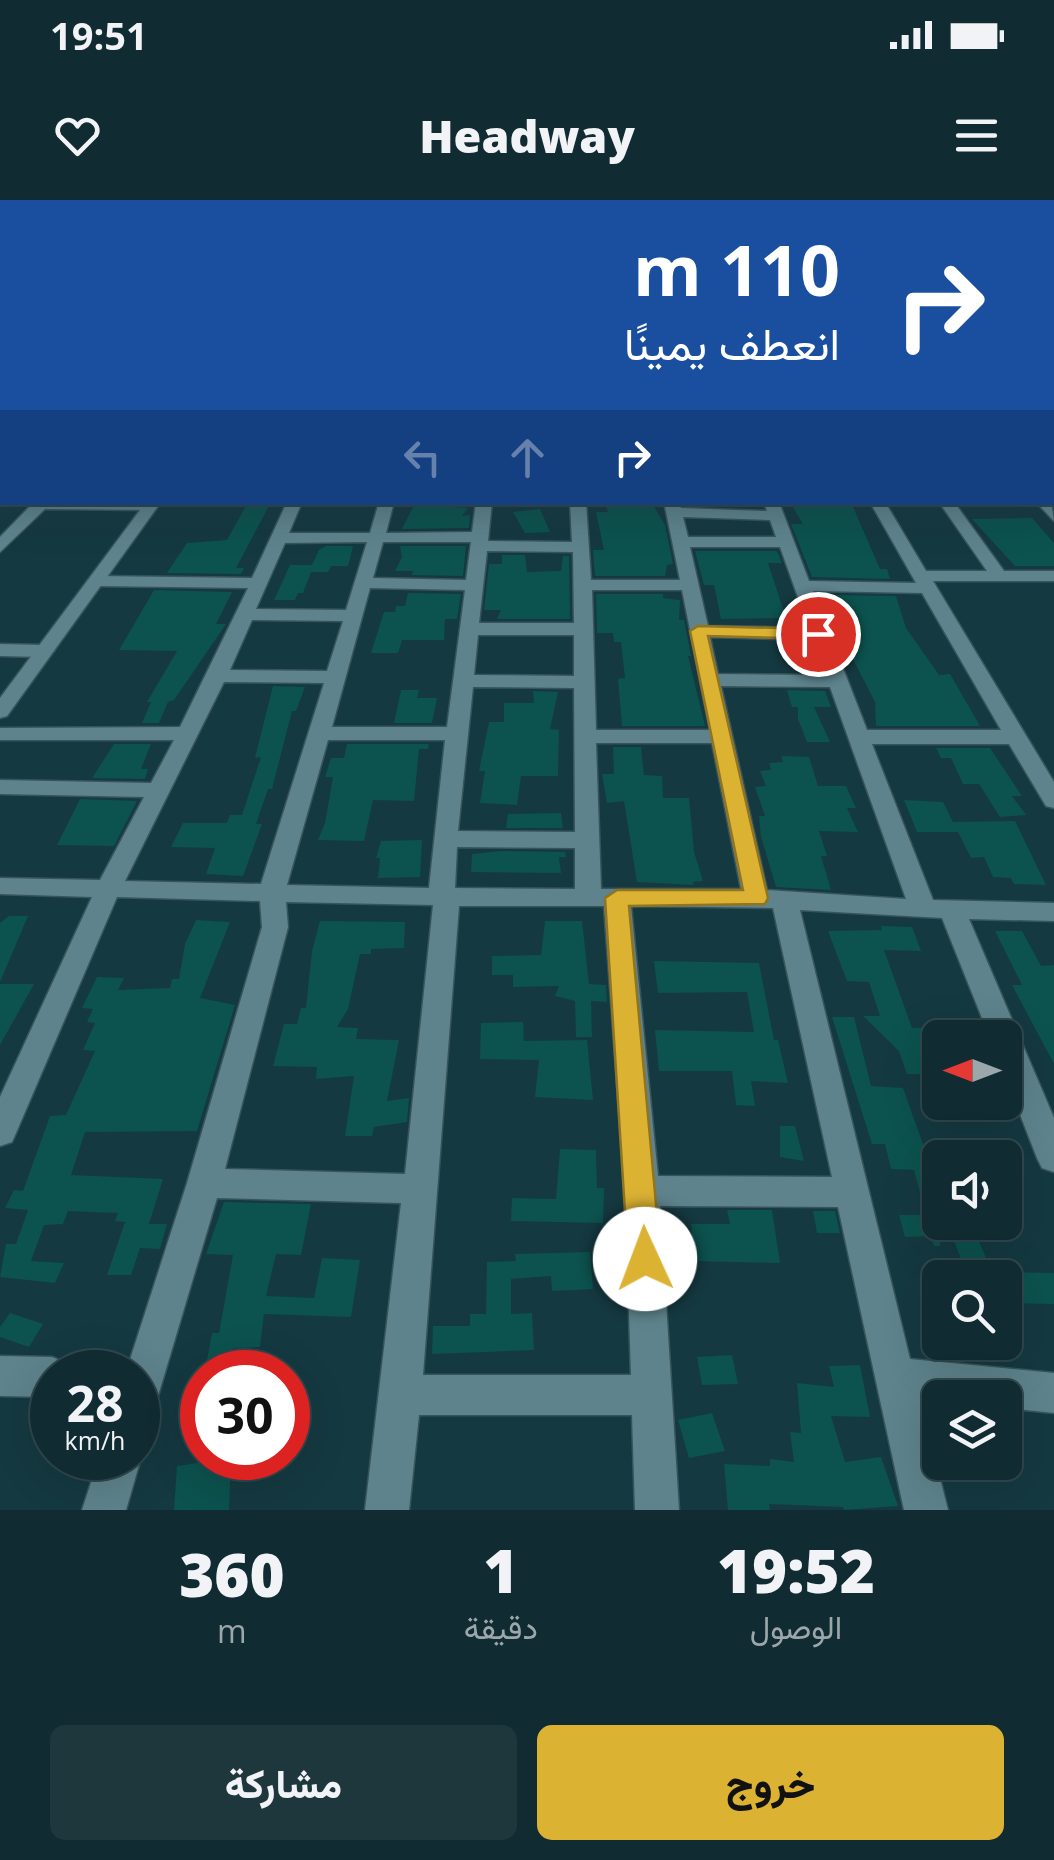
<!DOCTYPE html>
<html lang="ar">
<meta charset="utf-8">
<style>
body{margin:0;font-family:"Open Sans",Vazirmatn,sans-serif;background:#1e373d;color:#f1f3f6;direction:rtl;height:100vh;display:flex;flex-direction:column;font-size:38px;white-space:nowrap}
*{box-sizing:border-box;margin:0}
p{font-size:32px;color:#9ca7ab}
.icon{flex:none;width:55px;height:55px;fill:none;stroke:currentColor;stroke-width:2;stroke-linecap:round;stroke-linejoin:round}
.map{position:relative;height:1310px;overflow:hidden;direction:ltr}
.drawer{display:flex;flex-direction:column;background:#102b31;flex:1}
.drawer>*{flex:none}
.banner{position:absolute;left:0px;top:0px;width:1055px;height:305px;box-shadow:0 10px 40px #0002,0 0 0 2px #30474d;direction:rtl;background:#1a4fa0;color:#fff;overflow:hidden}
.needle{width:65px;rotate:270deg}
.buttons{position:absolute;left:922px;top:820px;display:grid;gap:20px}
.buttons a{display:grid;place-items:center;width:100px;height:100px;border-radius:15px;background:#102b31;box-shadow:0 10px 40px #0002,0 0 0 2px #30474d;font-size:50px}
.speed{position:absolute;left:30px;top:1150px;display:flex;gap:20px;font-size:50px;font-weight:700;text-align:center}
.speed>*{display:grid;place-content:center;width:130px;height:130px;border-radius:50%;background:#102b31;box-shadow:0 10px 40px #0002,0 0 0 2px #30474d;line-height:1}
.speed small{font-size:25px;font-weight:400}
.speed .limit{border:15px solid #d22;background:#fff;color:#111}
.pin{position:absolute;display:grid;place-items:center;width:85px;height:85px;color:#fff;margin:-42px;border:5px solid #fff;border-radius:50%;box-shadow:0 2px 10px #0007}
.me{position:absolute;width:110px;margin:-55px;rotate:358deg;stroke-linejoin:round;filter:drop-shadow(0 0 8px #0008)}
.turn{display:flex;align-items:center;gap:35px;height:210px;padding:0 50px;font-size:45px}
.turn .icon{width:130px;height:130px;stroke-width:2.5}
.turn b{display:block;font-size:70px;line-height:85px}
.lanes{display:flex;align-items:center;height:95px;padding:0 50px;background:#0003;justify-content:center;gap:50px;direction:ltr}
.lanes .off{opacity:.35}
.eta{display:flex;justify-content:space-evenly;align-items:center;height:170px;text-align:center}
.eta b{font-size:60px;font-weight:800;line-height:70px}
.primary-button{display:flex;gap:20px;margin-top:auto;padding:20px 50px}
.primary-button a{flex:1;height:115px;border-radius:15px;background:#dcb233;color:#111;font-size:40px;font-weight:800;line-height:115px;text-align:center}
.primary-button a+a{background:#1e373d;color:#f1f3f6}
.status{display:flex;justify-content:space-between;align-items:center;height:70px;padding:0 50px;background:#102b31;direction:ltr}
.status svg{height:28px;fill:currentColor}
header{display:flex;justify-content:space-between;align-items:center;height:130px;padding:0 50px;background:#102b31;font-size:45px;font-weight:800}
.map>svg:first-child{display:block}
</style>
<div class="status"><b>19:51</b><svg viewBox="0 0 49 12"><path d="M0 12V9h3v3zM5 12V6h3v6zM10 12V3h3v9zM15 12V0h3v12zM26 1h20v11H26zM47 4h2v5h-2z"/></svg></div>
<header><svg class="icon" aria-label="menu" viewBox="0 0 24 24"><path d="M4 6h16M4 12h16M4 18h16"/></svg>Headway<svg class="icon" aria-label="heart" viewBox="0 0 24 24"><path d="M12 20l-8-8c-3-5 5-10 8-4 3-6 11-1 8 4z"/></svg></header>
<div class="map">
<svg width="1054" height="1310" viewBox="0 0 1054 1310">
<rect width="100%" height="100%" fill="#153941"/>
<g fill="#0c524e">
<path d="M248,302H271L236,368H244L241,374L167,373L187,343L227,340Z"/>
<path d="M605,303H652L665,325L673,364L667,365L665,376H595L593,350H604L596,312H608Z"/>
<path d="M414,305L468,308L462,316L470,315L469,328L402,329Z"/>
<path d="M792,306L853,307L880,369H887L890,379L812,377L791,324H803Z"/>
<path d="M540,309L550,332L525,333L513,312Z"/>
<path d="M1032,318L1054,343V366H1015L972,319Z"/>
<path d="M326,346H353L348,366H331L328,372H311L303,393H298L295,400H274L290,365H312L319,350Z"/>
<path d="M400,346H466L463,376L412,375L413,371H395L402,357Z"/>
<path d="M695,351H777L782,363H768L786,418L721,419L714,385H704Z"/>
<path d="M502,355H525L527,372L561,371L563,356H569L570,419H497L501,410H484L489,364H502Z"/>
<path d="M154,390L232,392L216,424H226L174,500L168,502L159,523H142L151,502H147L177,451L119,450Z"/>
<path d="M408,393L461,394L457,419H445L444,440H402L398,453H371L384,412H395L396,406H405Z"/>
<path d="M596,394H663V398L680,400L679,420H684L691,456H688L705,526H622L618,479L625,478L621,442H614L613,433H597Z"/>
<path d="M834,395L896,396L906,428L939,475L950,474L980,526H876L875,502L836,426H844Z"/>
<path d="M273,486L305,487L296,511H292L272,589H268L256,624H262L243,676L206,674L215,648L171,647L183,623H227L230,615H242L261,557L255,558Z"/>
<path d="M401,490H419L417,498H437L432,523H394Z"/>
<path d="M787,490L825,491L831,507H814L830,542H807L798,519V507H792Z"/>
<path d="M533,491L558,492L550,529L559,530L558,576H521L517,605L480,603L485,571H479L489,522H504V503H534Z"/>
<path d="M114,544H151L141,569H148L145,579L92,578Z"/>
<path d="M347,544H429L428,549H419L414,601L373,600L364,641L318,640L325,623L333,577H325L331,558H344Z"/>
<path d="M613,547H641L644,575L662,576L663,598H689L694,652L703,681L693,682L694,685L637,682L624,601L607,603L602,574H614Z"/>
<path d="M936,548H990L1022,596H1012L1026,615L1000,617L979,584H963L951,558H941Z"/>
<path d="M781,556L809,557L818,586H846L856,608H847L858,632L819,631L827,656H821L831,690L776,687L761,637L759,616H765L755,587L766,586L760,571L771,570L769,563L783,562Z"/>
<path d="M80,599L137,601L114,646L57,645Z"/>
<path d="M904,600L943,602L953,622L1015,621L1046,685L1014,684L1011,678L993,677L984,657L971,658L958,632H917Z"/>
<path d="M561,613L563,628H506L508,614Z"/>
<path d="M422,640L420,677L378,678L380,658H376L381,641Z"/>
<path d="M502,651L565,652L566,657H559L561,673L471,672L472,654Z"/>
<path d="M9,716H28L0,782V723Z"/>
<path d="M196,720L230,722L200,798L235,805L197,931L85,932L71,975L163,979L149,1024H167L160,1049L140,1048L131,1075H107L125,1022L115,1021L118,1013L68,1011L63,1024L44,1025L31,1061L64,1063L55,1083L0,1077L6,1044H16L28,1010L5,1008L14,990L23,991L50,916L66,915L95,851L83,850L95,823L87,822L93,809L82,808L97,777L124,778L118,790L170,788L172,779H179L185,744Z"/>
<path d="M320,721L405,722L404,748L371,749V754H360L348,809L337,827L358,828L356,839L399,840L387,901L409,898L407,922L374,927L372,936H345L354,876L316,879L317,867L273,866L284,824H297L301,808H306L312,751Z"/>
<path d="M545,721H582L589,784L606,785L607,802L591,801L592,837H576L575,801L555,796L559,786L513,787V775H492V756L541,755Z"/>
<path d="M881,726L912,727L921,751L884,750L912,828L940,827V875L907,874L899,851L863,816H880L869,782L847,781L828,731L882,730Z"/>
<path d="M995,731H1022L1041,766L1054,765V864L1012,785H1022Z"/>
<path d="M654,761L759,763L774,840H778L788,883L751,881L755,906L736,905L732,871H659L655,830L754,832L747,792L658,793Z"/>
<path d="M0,784H34L0,845Z"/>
<path d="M832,817H854L871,886L903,888L924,947H940V971H931L940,999V1046H934L931,1036L905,1037L899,1015H926L914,970L891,969L885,944H872Z"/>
<path d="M523,822L524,841L587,840L593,900L535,897L539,860L480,859L481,823Z"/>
<path d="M780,926H795L804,961L780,957Z"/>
<path d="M560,949L596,950L597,988H604L603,1023L511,1021L512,998L556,999Z"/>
<path d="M224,1002L311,1004L301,1055L276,1054L266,1096L314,1098L322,1058L360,1060L351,1117L264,1114L260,1147L233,1148L229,1172H205L212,1133H219L233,1055L206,1054Z"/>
<path d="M727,1010H772L780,1063L694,1061L691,1024H730Z"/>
<path d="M813,1011H835L840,1033H817Z"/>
<path d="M972,1026L984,1053L994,1078H968L949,1027Z"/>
<path d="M590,1052L593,1089L552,1091L551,1076L511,1079V1114L532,1113L534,1150L432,1154L433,1126H470V1114H486L487,1062L516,1061L515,1054Z"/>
<path d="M1005,1072L1054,1073V1104L1005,1103Z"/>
<path d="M10,1113L43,1124L29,1147L0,1137V1127Z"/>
<path d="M732,1155L738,1184L702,1185L697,1157Z"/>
<path d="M860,1165L870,1217L831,1216L845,1262L881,1257L898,1306L844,1310L843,1307L769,1304L770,1310H728L724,1264L770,1266V1259L794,1262L790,1232L801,1233L797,1183L834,1187L829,1166Z"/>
<path d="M712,1213L725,1251L689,1258L678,1220Z"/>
<path d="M231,1258L229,1310H174L177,1266Z"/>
</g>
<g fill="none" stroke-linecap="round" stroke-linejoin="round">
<defs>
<g id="minor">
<rect x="1052" y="155" width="2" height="7"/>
<rect x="0" y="161" width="2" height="6"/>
<path d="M2,185V194L0,195V186Z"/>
<path d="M1052,218L1054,219V227H1052Z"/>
<rect x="0" y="223" width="2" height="8"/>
<rect x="1052" y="263" width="2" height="8"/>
<rect x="0" y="281" width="2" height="8"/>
<path d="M34,302H158L160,305L152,310L45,309L0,352V337Z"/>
<path d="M287,302H302L289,333H370L379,302H394L386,333L472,332L476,302H492L488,341L572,342L570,302H586L591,380H680L664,302H680L681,308L767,311L764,302H779L809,381L916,383L870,302H885L926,371H987L939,302H954L1004,371H1054V381H933L1054,582V608L1046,606L1009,544H872L933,700L1054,703V721L969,719L1054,918V972L1042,968L1037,958L1005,876V838H990L942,718L800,710L910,1159L1054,1173V1213L1005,1208V1198L920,1199L948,1310H904L838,1007L660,1006L679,1310H635L632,1215H419L409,1310H365L401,1003L217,998L158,1196L152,1210L138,1216V1172H126L187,983L262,727L260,701L117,697L16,933L12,942L0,946V897L92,697L0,694V678L100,680L144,597L0,594V580L151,583L174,540H0V528L180,527L248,388L96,386L87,381L96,376L252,378ZM683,317L770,320L776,337H688ZM367,342L346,410L256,409L285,343ZM383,342H471L466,380L373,378ZM690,347H780L809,428L708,426ZM487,351L573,352L574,423H479ZM370,388L465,390L447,527H332ZM592,390H682L710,530H596ZM813,391L922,393L1001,530H867ZM252,420L343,421L327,471L230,470ZM478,435H574V476L474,475ZM710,437L813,440L826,475L718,474ZM224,482L324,483L261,684L125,681ZM721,486L830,487L906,699L767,690ZM473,487L574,488L575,632L458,631ZM328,540H445L429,688L287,685ZM596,543H712L741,689H601ZM457,647L575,648V689L455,688ZM286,702L433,705L405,974L225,969L288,727ZM459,706H604L625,991L631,1175H423ZM631,706L773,708L832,977L658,976Z"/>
<path d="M1036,302H1051L1054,321Z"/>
<path d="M0,444L44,445L54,451L44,457L0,456Z"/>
<path d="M0,1156L52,1157L66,1163L70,1172H52V1197L0,1196Z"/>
<path d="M138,1250L141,1258L126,1310H82L99,1258H138Z"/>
</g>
<path id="tertiary" d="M146,302H161L7,516L0,518V498Z"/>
</defs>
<use href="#minor" stroke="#38545b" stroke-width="3"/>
<use href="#tertiary" stroke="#38545b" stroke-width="3"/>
<use href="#minor" fill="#5e838c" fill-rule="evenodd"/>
<use href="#tertiary" fill="#5e838c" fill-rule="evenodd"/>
</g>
<linearGradient id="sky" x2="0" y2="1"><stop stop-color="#0c1f24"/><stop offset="0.45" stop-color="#355465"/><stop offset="1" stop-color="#355465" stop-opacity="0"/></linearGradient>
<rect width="1054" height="330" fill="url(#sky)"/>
<path fill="#dcb233" stroke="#8f7421" stroke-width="2.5" d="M698,426L818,429L826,434L818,439L708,436L768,698L765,704L629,706L661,1059L656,1069L645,1074L633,1069L628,1059L605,698L617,690H743L690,431Z"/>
</svg>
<div class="buttons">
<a><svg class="needle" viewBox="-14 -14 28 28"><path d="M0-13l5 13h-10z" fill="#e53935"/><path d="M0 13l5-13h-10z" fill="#9ca7ab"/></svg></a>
<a><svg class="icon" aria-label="sound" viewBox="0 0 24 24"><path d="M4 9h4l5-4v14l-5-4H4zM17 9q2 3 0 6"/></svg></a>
<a><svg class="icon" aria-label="search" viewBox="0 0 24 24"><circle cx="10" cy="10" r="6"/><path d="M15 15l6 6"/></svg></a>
<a><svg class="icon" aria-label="layers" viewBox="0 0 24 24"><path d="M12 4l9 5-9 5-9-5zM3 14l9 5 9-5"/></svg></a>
</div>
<div class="speed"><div>28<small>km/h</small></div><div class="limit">30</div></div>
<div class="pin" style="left:818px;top:434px;background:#d93025"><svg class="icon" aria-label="arrive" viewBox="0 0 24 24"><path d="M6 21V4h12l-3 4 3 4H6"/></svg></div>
<svg class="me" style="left:645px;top:1059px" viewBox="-20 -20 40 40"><circle r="19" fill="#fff"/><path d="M0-13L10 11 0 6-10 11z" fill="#dcb233"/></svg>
<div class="banner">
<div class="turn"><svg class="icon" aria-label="right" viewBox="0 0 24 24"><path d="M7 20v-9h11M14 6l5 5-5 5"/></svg><div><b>110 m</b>انعطف يمينًا</div></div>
<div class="lanes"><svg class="icon off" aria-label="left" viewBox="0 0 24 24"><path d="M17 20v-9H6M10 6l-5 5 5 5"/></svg><svg class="icon off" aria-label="ahead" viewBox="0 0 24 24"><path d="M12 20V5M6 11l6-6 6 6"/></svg><svg class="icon" aria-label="right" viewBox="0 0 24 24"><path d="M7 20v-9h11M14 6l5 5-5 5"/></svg></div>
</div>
</div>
<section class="drawer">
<div class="eta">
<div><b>19:52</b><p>الوصول</p></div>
<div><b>1</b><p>دقيقة</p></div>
<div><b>360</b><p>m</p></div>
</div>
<div class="primary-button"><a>خروج</a><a>مشاركة</a></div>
</section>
